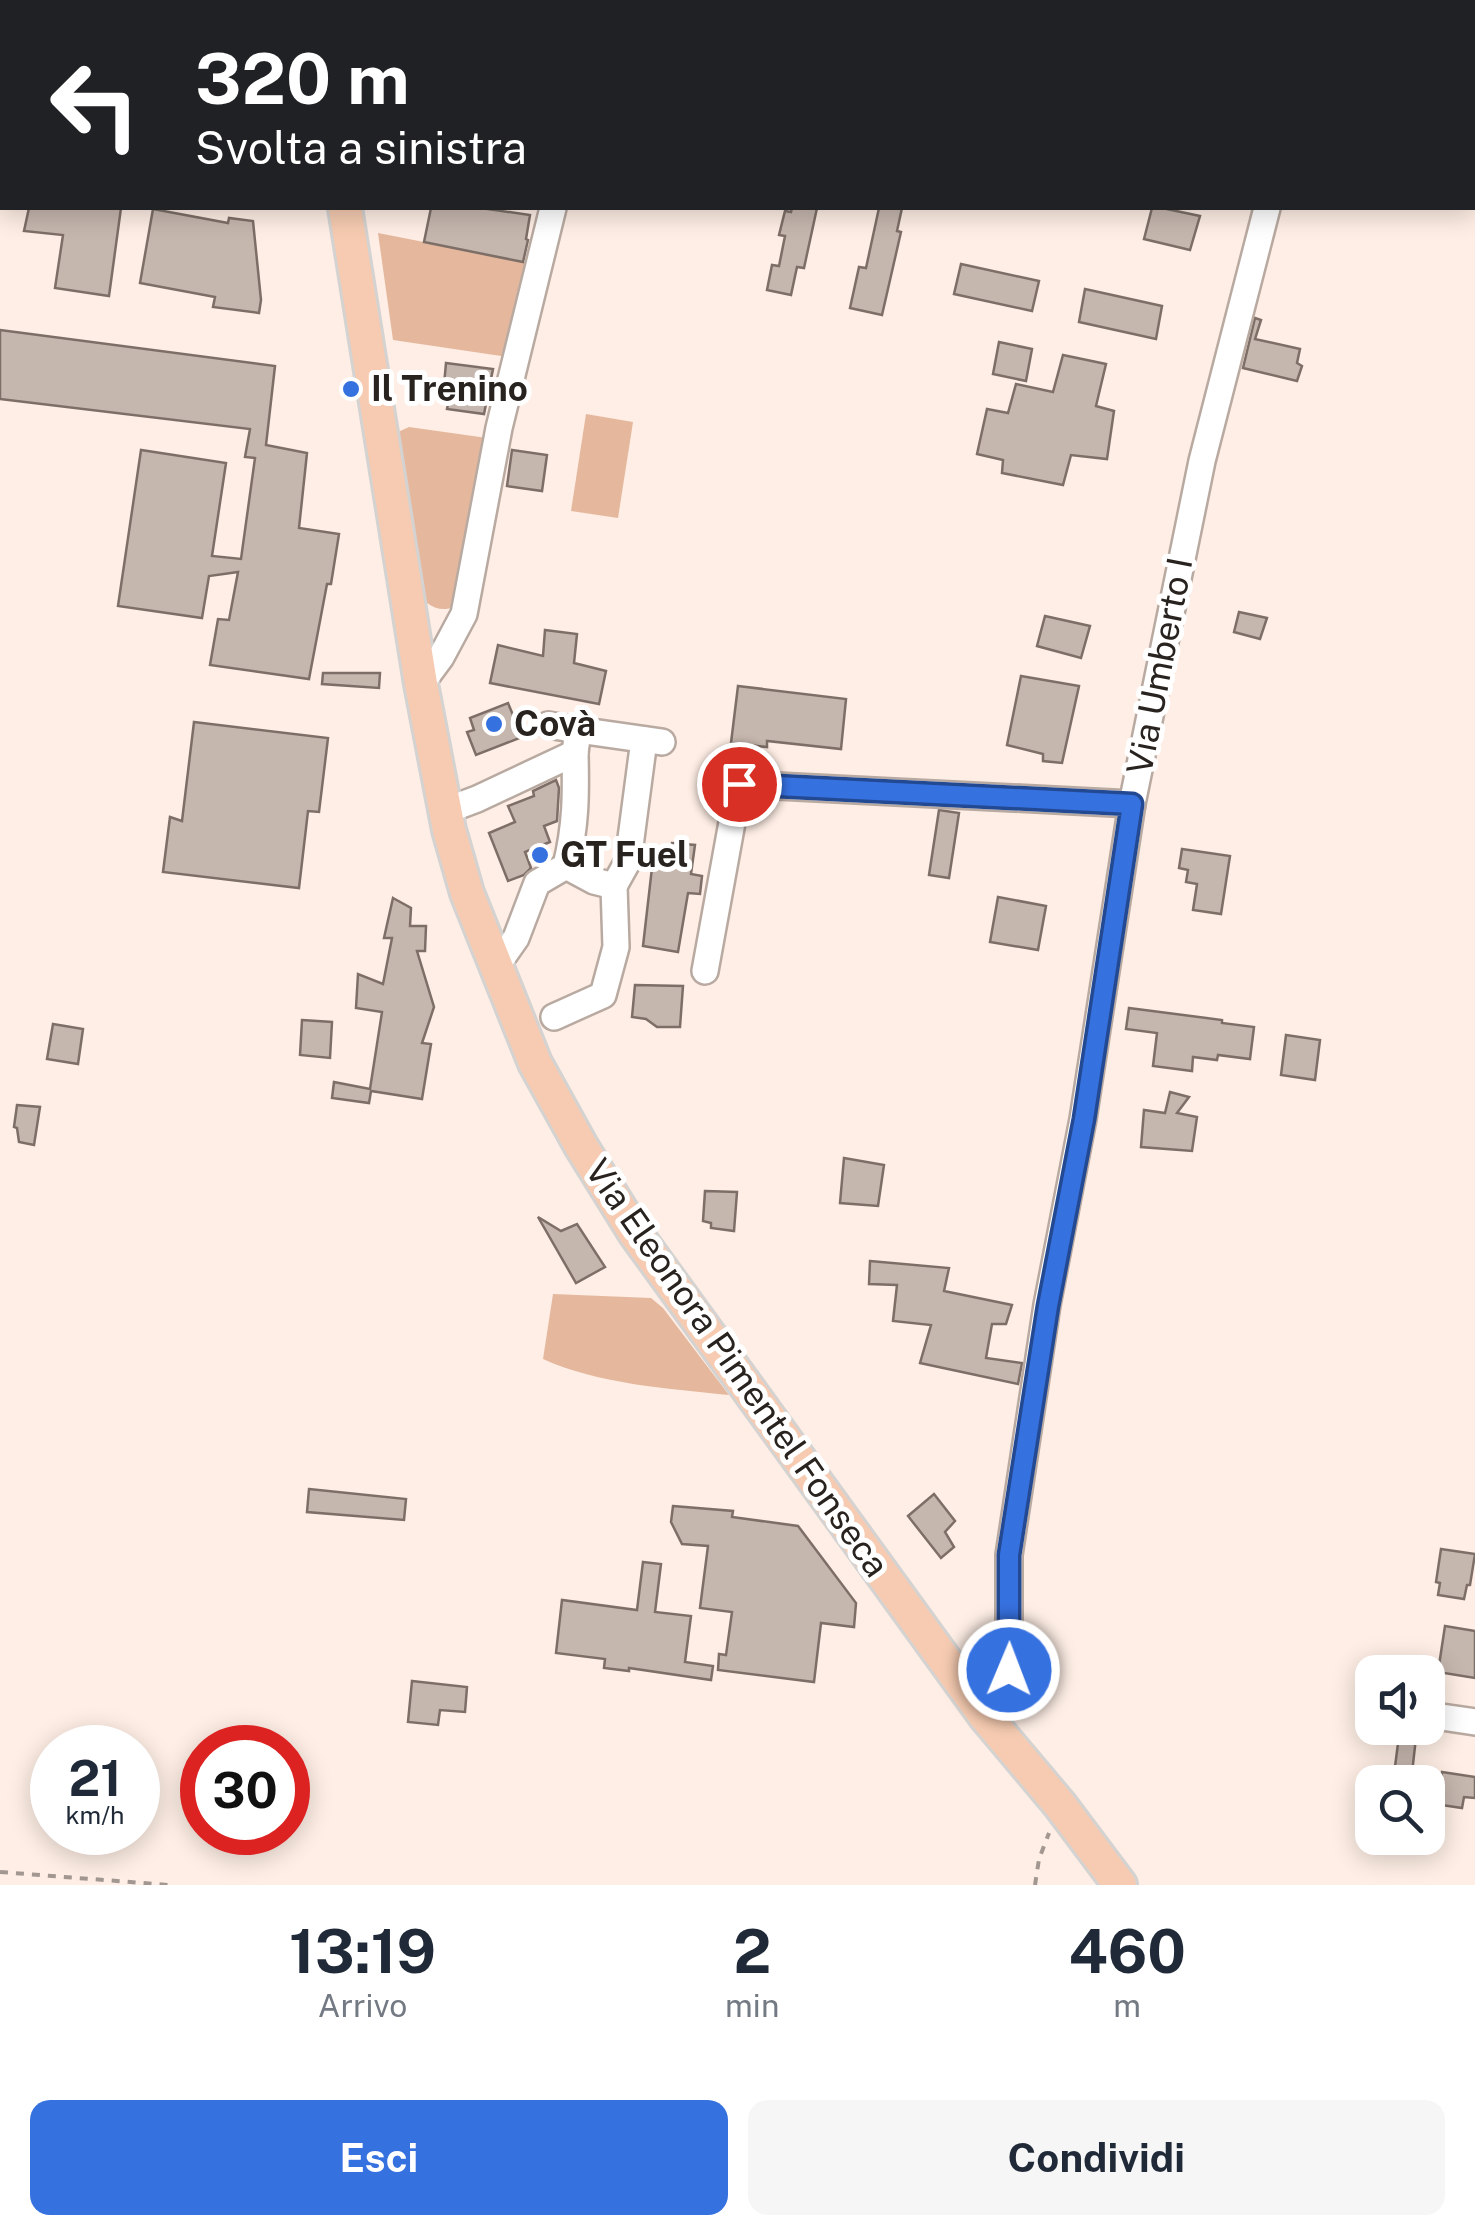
<!DOCTYPE html>
<html lang="it">
<meta charset="utf-8">
<style>
body{margin:0;font-family:"Public Sans",sans-serif;background:#f6f6f7;color:#1f2937;height:100vh;display:flex;flex-direction:column;font-size:38px;white-space:nowrap}
*{box-sizing:border-box;margin:0}
p{font-size:32px;color:#747a83}
.icon{flex:none;width:55px;height:55px;fill:none;stroke:currentColor;stroke-width:2;stroke-linecap:round;stroke-linejoin:round}
.map{position:relative;height:1885px;overflow:hidden}
.drawer{display:flex;flex-direction:column;background:#fff;flex:1}
.drawer>*{flex:none}
.guide{position:absolute;left:0px;top:0px;width:1475px;height:210px;box-shadow:0 5px 25px #0003;background:#202124;color:#fff;overflow:hidden}
.fabs{position:absolute;left:1355px;top:1655px;display:grid;gap:20px}
.fabs a{display:grid;place-items:center;width:90px;height:90px;border-radius:20px;background:#fff;box-shadow:0 5px 25px #0003;font-size:50px}
.speed{position:absolute;left:30px;top:1725px;display:flex;gap:20px;font-size:50px;font-weight:700;text-align:center}
.speed>*{display:grid;place-content:center;width:130px;height:130px;border-radius:50%;background:#fff;box-shadow:0 5px 25px #0003;line-height:1}
.speed small{font-size:25px;font-weight:400}
.speed .limit{border:15px solid #d22;background:#fff;color:#111}
.pin{position:absolute;display:grid;place-items:center;width:85px;height:85px;color:#fff;margin:-42px;border:5px solid #fff;border-radius:50%;box-shadow:0 2px 10px #0007}
.me{position:absolute;width:110px;margin:-55px;rotate:1deg;stroke-linejoin:round;filter:drop-shadow(0 0 8px #0008)}
.turn{display:flex;align-items:center;gap:35px;height:210px;padding:0 30px;font-size:45px}
.turn .icon{width:130px;height:130px;stroke-width:2.5}
.turn b{display:block;font-size:70px;line-height:85px}
.eta{display:flex;justify-content:space-evenly;align-items:center;height:170px;text-align:center}
.eta b{font-size:60px;font-weight:700;line-height:70px}
.button{display:flex;gap:20px;margin-top:auto;padding:20px 30px}
.button a{flex:1;height:115px;border-radius:20px;background:#3671e0;color:#fff;font-size:40px;font-weight:700;line-height:115px;text-align:center}
.button a+a{background:#f6f6f7;color:#1f2937}
.map>svg:first-child{display:block}
</style>
<div class="map">
<svg width="1475" height="1885" viewBox="0 0 1475 1885">
<rect width="100%" height="100%" fill="#feeee5"/>
<g fill="#e5b89e">
<path d="M378,233L531,263L508,357L393,340Z"/>
<path d="M586,414L633,422L618,518L571,511Z"/>
<path d="M409,427L487,438L454,607C444,611 435,609 427,603L423,589L397,436L398,432Z"/>
<path d="M553,1294L651,1298L663,1308L729,1395C671,1389 597,1384 543,1359Z"/>
</g>
<g fill="#c6b7ae" stroke="#7d6f68" stroke-width="2.5">
<path d="M29,208H121L109,296L55,288L63,235L24,231Z"/>
<path d="M431,208H481L530,215L526,239L528,240L523,262L424,242Z"/>
<path d="M792,208H817L804,268L797,267L791,295L767,290L772,265L779,266L785,236L779,235L785,211L791,212Z"/>
<path d="M879,208H902L897,231L901,232L882,315L850,308L859,267L866,268Z"/>
<path d="M1152,208H1162L1200,216L1190,250L1144,239Z"/>
<path d="M153,209L228,223L229,218L253,221L261,300L259,313L213,307L215,297L140,283Z"/>
<path d="M961,264L1039,281L1032,311L954,294Z"/>
<path d="M1085,289L1162,306L1156,339L1079,322Z"/>
<path d="M1255,318L1261,320L1255,339L1300,349L1297,363L1302,366L1297,381L1243,368Z"/>
<path d="M0,330L275,366L266,445L307,453L299,528L339,534L331,584H327L309,679L210,665L218,619L229,620L238,572L209,576L202,618L118,606L141,450L226,463L212,556L241,559L255,458L245,457L250,429L0,399Z"/>
<path d="M999,342L1032,349L1026,381L993,374Z"/>
<path d="M1063,355L1106,364L1096,406L1114,411L1107,459L1071,455L1063,485L1002,473L1003,460L977,454L987,409L1008,413L1016,384L1053,392Z"/>
<path d="M446,363L493,369L484,414L447,409L449,399L443,396Z"/>
<path d="M512,450L547,455L542,491L507,486Z"/>
<path d="M1239,612L1267,618L1260,639L1234,632Z"/>
<path d="M1045,616L1090,626L1081,658L1037,646Z"/>
<path d="M545,630L577,634L574,663L606,671L599,704L490,683L498,645L543,656Z"/>
<path d="M323,673H380L379,688L322,684Z"/>
<path d="M1021,676L1079,686L1062,763L1043,761V754L1007,745Z"/>
<path d="M738,686L846,699L841,749L767,741V747L731,743Z"/>
<path d="M508,703L522,737L476,755L467,732L474,730L470,718Z"/>
<path d="M194,722L328,738L319,812L308,811L299,888L163,872L170,817L182,821Z"/>
<path d="M556,780L559,788L557,821L544,826L550,842L525,852L531,868L524,875L508,881L489,833L515,822L508,806L534,796L533,791Z"/>
<path d="M939,810L959,813L949,878L929,875Z"/>
<path d="M672,843L695,845L691,874L702,876L700,894L688,893L678,952L643,946L653,859L669,860Z"/>
<path d="M1182,849L1230,856L1221,914L1193,910L1197,884L1186,882L1188,870L1179,868Z"/>
<path d="M998,897L1046,906L1038,950L990,942Z"/>
<path d="M393,898L411,908L410,926H426L425,951H417L434,1007L422,1043L431,1044L422,1099L371,1091L369,1103L332,1098L334,1082L370,1089L382,1012L356,1008L358,974L383,984L392,938H384Z"/>
<path d="M635,985L683,986L680,1027H657L646,1019L632,1017Z"/>
<path d="M1129,1008L1222,1020V1023L1254,1027L1250,1059L1218,1055L1217,1060L1193,1057L1192,1071L1153,1066L1157,1033L1126,1029Z"/>
<path d="M302,1020L332,1022L330,1058L300,1055Z"/>
<path d="M53,1024L83,1029L78,1064L47,1059Z"/>
<path d="M1286,1035L1320,1040L1315,1080L1281,1075Z"/>
<path d="M1170,1092L1189,1097L1177,1113L1197,1117L1192,1151L1141,1147L1144,1110L1165,1113Z"/>
<path d="M17,1105L40,1107L34,1145L19,1142L17,1128L14,1127Z"/>
<path d="M844,1158L884,1165L878,1206L840,1203Z"/>
<path d="M705,1191L737,1192L734,1231L711,1228V1223L703,1221Z"/>
<path d="M538,1217L561,1231L577,1224L605,1267L576,1283Z"/>
<path d="M870,1261L949,1268L944,1291L1012,1305L1006,1324H992L986,1358L1022,1363L1018,1384L920,1363L931,1325L893,1321L897,1285L869,1284Z"/>
<path d="M309,1489L406,1499L404,1520L307,1512Z"/>
<path d="M934,1494L955,1521L945,1532L954,1547L941,1558L908,1516Z"/>
<path d="M673,1506L733,1511L732,1517L798,1526L856,1603L854,1627L821,1623L814,1682L718,1670L719,1654L726,1655L732,1612L700,1608L708,1546L682,1544L671,1522Z"/>
<path d="M1441,1549L1475,1554L1470,1585H1467L1464,1599L1438,1595L1440,1583L1436,1582Z"/>
<path d="M643,1562L661,1564L655,1612L691,1616L685,1662L713,1666L711,1680L629,1668V1671L604,1668L605,1659L556,1653L562,1600L637,1610Z"/>
<path d="M1445,1626L1475,1631V1678L1438,1672Z"/>
<path d="M412,1681L467,1687L465,1712L440,1710L438,1725L408,1722Z"/>
<path d="M1400,1728L1417,1729L1411,1782H1393Z"/>
<path d="M1442,1772L1475,1777V1798L1464,1797L1462,1808L1428,1803V1781L1440,1783Z"/>
</g>
<g fill="none" stroke-linecap="round" stroke-linejoin="round">
<defs>
<g id="minor">
<path d="M671,0L675,2"/>
<path d="M1189,0L1198,2"/>
<path d="M596,2V0"/>
<path d="M779,2V0"/>
<path d="M1319,2L1320,0"/>
<path d="M1472,76H1475"/>
<path d="M421,684L441,657L464,614L499,428L553,208"/>
<path d="M548,725L578,730"/>
<path d="M575,753L578,730L662,742"/>
<path d="M445,811L477,799L575,753C576,795 576,825 566,866L537,883L516,938L495,968"/>
<path d="M566,866L594,881L614,886L628,861L644,740"/>
<path d="M705,971L739,784L1132,804"/>
<path d="M554,1017L603,995L616,947L614,886"/>
<path d="M1428,1715L1475,1722"/>
<path d="M986,1717L1000,1702L1009,1670V1555L1047,1305L1083,1119L1132,804L1202,461L1267,208"/>
</g>
<g id="major">
<path d="M313,0L314,2"/>
<path d="M345,208L421,684L449,830L467,893L535,1063L581,1146L635,1233L986,1717L1060,1805L1120,1885"/>
</g>
</defs>
<use href="#minor" stroke="#b9aaa1" stroke-width="30"/>
<use href="#major" stroke="#d4d3d2" stroke-width="38"/>
<g stroke="#a39891" stroke-width="4" stroke-dasharray="8 8" stroke-linecap="butt">
<path d="M0,1872L169,1885"/>
<path d="M1035,1885L1039,1859L1049,1833"/>
</g>
<use href="#minor" stroke="#fff" stroke-width="25"/>
<use href="#major" stroke="#f6cbb1" stroke-width="32"/>
</g>
<g fill="none" stroke-linecap="round" stroke-linejoin="round">
<defs>
<path id="route" d="M739,784L1132,804L1084,1119L1048,1306L1009,1555V1670"/>
</defs>
<use href="#route" stroke="#234992" stroke-width="25"/>
<use href="#route" stroke="#3671e0" stroke-width="18"/>
</g>
<g fill="#3671e0" stroke="#fff" stroke-width="4">
<circle cx="351" cy="389" r="10"/>
<circle cx="494" cy="724" r="10"/>
<circle cx="540" cy="855" r="10"/>
</g>
<g text-anchor="middle" stroke-width="10" stroke-linejoin="round" paint-order="stroke">
<g font-size="35" font-weight="bold" fill="#292320" stroke="#fff" text-anchor="start">
<text x="371" y="401">Il Trenino</text>
<text x="514" y="736">Covà</text>
<text x="560" y="867">GT Fuel</text>
</g>
<g font-size="35" fill="#292320" stroke="#fff">
<text transform="translate(1160 666) rotate(-79)" y="12">Via Umberto I</text>
<text transform="translate(737 1368) rotate(55)" y="12">Via Eleonora Pimentel Fonseca</text>
</g>
</g>
</svg>
<div class="fabs">
<a><svg class="icon" aria-label="sound" viewBox="0 0 24 24"><path d="M4 9h4l5-4v14l-5-4H4zM17 9q2 3 0 6"/></svg></a>
<a><svg class="icon" aria-label="search" viewBox="0 0 24 24"><circle cx="10" cy="10" r="6"/><path d="M15 15l6 6"/></svg></a>
</div>
<div class="speed"><div>21<small>km/h</small></div><div class="limit">30</div></div>
<div class="pin" style="left:739px;top:784px;background:#d93025"><svg class="icon" aria-label="arrive" viewBox="0 0 24 24"><path d="M6 21V4h12l-3 4 3 4H6"/></svg></div>
<svg class="me" style="left:1009px;top:1670px" viewBox="-20 -20 40 40"><circle r="17" fill="#3671e0" stroke="#fff" stroke-width="3"/><path d="M0-11L8 9 0 5-8 9z" fill="#fff"/></svg>
<div class="guide">
<div class="turn"><svg class="icon" aria-label="left" viewBox="0 0 24 24"><path d="M17 20v-9H6M10 6l-5 5 5 5"/></svg><div><b>320 m</b>Svolta a sinistra</div></div>
</div>
</div>
<section class="drawer">
<div class="eta">
<div><b>13:19</b><p>Arrivo</p></div>
<div><b>2</b><p>min</p></div>
<div><b>460</b><p>m</p></div>
</div>
<div class="button"><a>Esci</a><a>Condividi</a></div>
</section>
